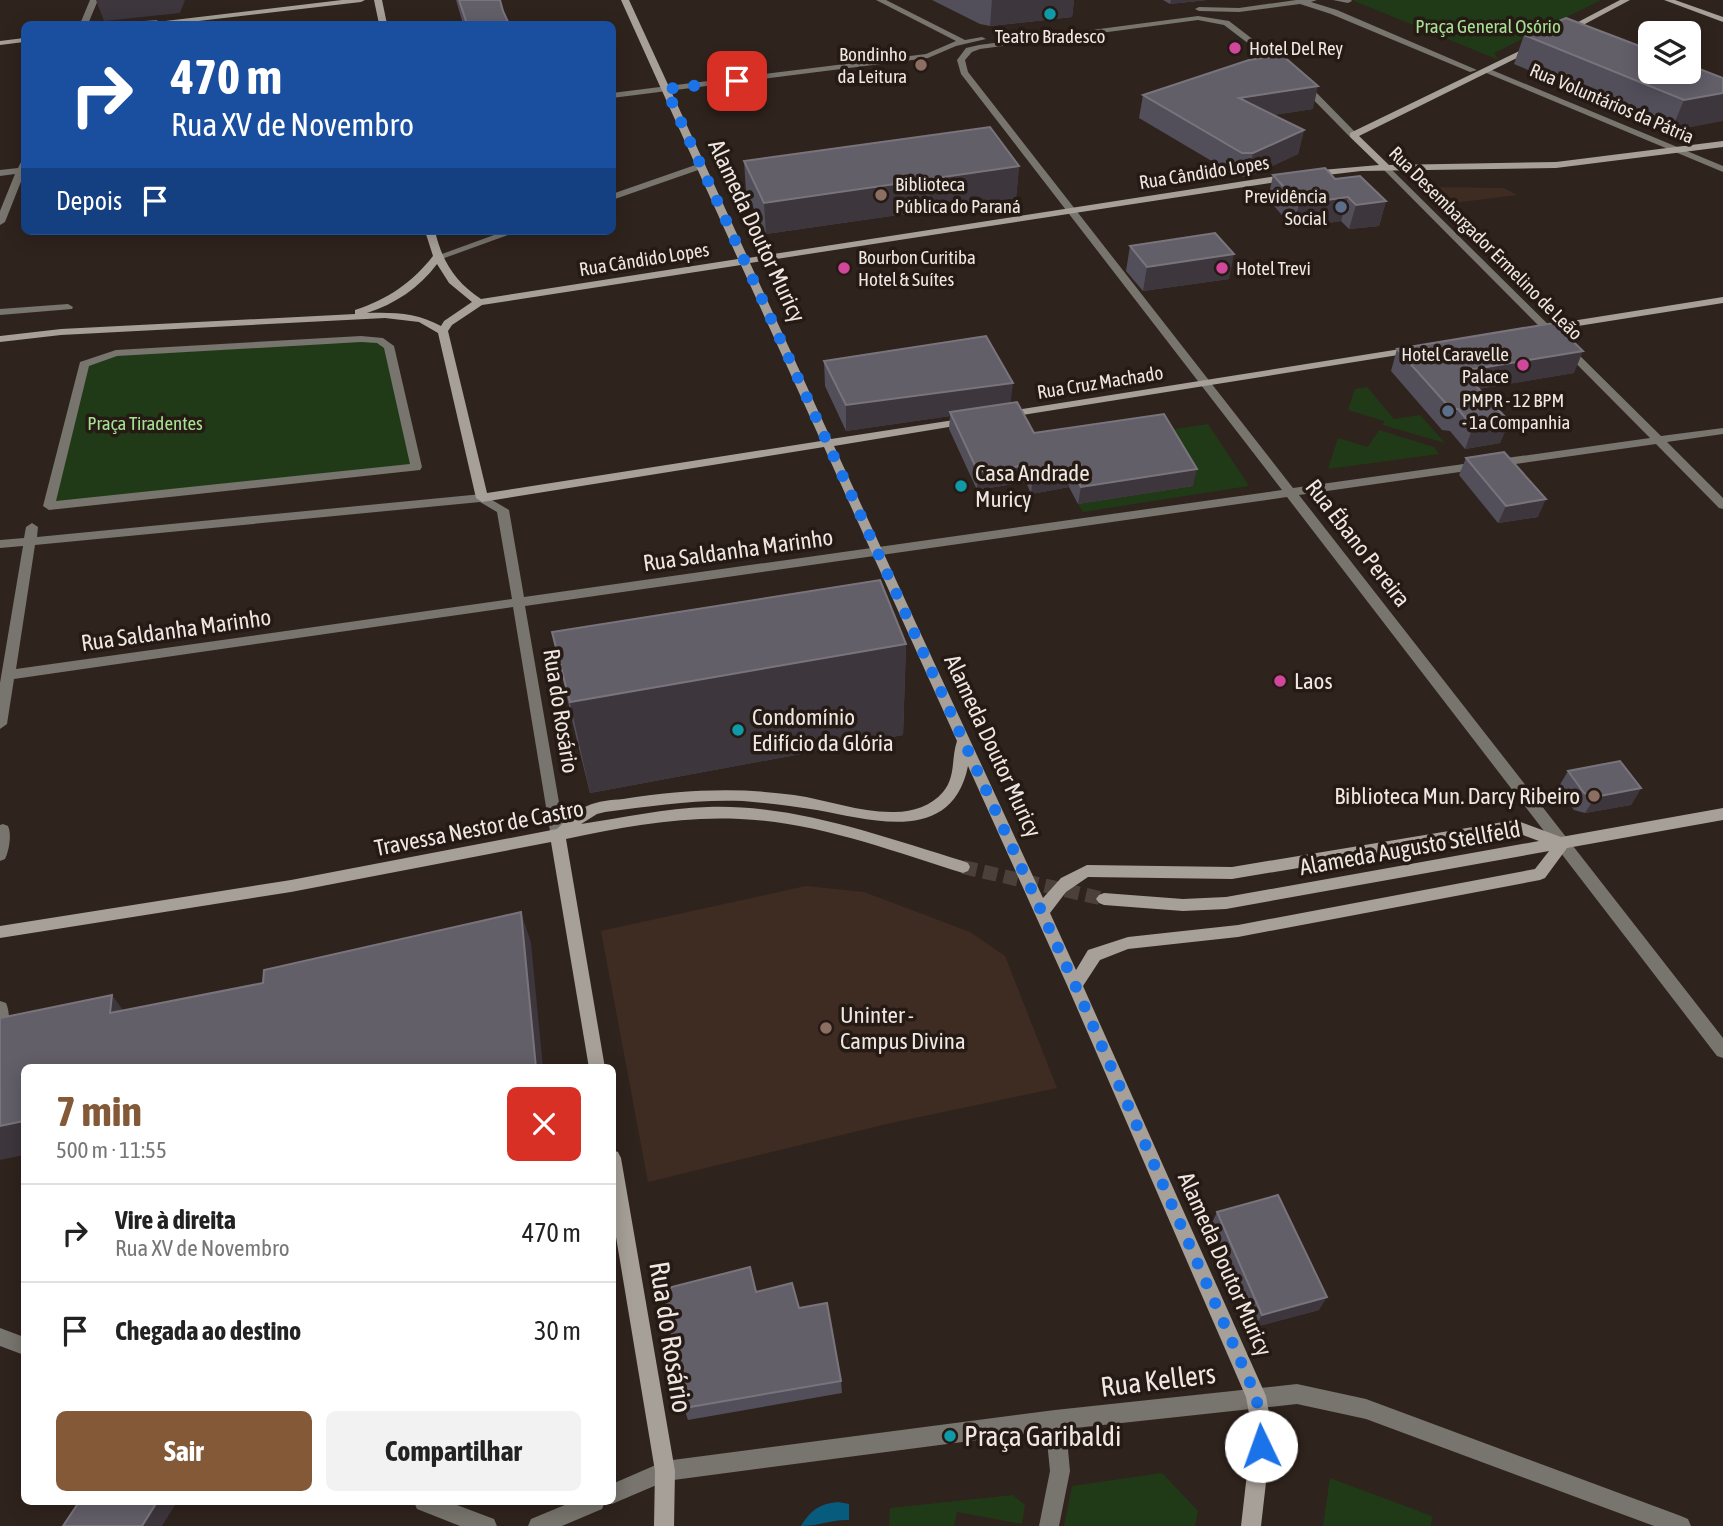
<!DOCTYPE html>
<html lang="pt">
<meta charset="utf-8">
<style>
body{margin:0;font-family:"Asap Condensed",sans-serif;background:#f2f2f2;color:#222;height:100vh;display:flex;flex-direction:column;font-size:26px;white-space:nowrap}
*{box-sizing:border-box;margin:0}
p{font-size:23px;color:#767676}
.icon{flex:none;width:38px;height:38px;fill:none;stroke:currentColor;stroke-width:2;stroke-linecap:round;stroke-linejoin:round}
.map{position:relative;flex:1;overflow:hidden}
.panel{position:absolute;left:21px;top:1064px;width:595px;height:441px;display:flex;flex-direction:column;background:#fff;border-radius:10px;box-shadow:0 4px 18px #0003}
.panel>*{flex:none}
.guide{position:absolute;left:21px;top:21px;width:595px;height:214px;border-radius:10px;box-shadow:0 4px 18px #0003;background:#1a4fa0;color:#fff;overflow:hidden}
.tools{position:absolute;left:1638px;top:21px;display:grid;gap:14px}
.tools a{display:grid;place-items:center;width:63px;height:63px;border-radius:10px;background:#fff;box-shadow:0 4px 18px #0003;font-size:35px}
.pin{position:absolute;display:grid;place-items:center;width:60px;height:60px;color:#fff;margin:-30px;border-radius:14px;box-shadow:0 4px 10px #0006}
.me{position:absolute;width:77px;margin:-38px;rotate:357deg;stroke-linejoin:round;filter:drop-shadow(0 0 5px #0008)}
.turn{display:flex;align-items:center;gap:24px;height:147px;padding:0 35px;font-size:32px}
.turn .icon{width:91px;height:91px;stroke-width:2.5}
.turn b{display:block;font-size:49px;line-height:60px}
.then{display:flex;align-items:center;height:66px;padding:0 35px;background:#0003;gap:14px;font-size:26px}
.round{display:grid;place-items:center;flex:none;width:74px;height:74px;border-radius:10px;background:#f2f2f2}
.overview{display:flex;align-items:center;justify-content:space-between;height:119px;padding:0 35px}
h1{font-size:42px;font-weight:700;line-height:52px;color:#845938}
.primary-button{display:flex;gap:14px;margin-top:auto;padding:14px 35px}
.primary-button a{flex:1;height:80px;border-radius:10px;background:#845938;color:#fff;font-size:28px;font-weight:700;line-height:80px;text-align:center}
.primary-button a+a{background:#f2f2f2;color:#222}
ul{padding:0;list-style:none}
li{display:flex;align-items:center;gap:21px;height:98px;padding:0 35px;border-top:2px solid #e0e0e0}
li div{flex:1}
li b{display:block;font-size:26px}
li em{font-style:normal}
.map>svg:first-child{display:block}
</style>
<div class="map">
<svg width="1723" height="1526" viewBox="0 0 1723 1526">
<rect width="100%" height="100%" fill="#2f231d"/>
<g fill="#3e2c23">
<path d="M1437,187L1504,188L1517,195L1446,204L1432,190Z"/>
<path d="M806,886L864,892L970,932L1005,956L1057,1088L891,1123L648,1182L601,931Z"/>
</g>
<g fill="#203a17">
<path d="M1352,0H1601L1494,53L1499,60Z"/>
<path d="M379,340L389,346L416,467L49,506L84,364L116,353Z"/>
<path d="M1367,387L1394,419L1420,415L1445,443L1383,425L1384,421L1348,410L1355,389Z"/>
<path d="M1208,424L1249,486L1083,512L1078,504L1192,486L1161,431Z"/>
<path d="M1379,430L1434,447L1439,454L1328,469L1338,438L1368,447Z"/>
<path d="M1162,1473L1198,1511L1195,1526H1064L1072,1486Z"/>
<path d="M1330,1478L1432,1516L1431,1526H1323Z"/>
<path d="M1013,1495L1025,1505L1022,1524L957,1512L954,1526H889L890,1508Z"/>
</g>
<path fill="#075b7d" d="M838,1502L849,1504V1520C832,1519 819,1526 801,1526C811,1510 819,1504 838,1502Z"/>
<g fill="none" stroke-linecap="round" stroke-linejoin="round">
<path stroke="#4c403b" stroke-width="14" stroke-dasharray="14 7" stroke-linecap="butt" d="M963,867L1104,899"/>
<g fill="#78746e" fill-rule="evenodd">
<path d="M90,0H98L88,24H80Z"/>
<path d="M876,0H886L965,40L982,37L986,39L956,46L928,58L612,98V93L926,54L956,41Z"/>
<path d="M1296,0H1317L1311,2L1337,10L1477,70L1470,72L1331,14L1300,4L1239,12L1199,11L1195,9L1199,7L1239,8Z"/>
<path d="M1333,0H1351L1352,1L1348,3Z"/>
<path d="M1198,16L1229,21L1289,67L1282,69L1224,25L1198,20L980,49L972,52L965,60L968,72L1293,488L1650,438L1383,169V165L1386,164L1661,436L1723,428V434L1667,442L1723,498V509L1719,508L1656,444L1299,495L1723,1038V1058L1717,1056L1287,497L525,606L565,837L563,841H553L551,837L513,607L14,679L7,724L0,729V683L23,546L0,548V540L24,538L26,527L32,523L38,527L37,537L482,494L509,510L524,597L1282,490L961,74L957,60L966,48L979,45ZM480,502L497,512L512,599L16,669L35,545Z"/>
<path d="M1487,68L1723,166V172L1484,72V68Z"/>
<path d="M1299,81H1305L1356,133V137H1350L1299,85Z"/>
<path d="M24,161V174L5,222L0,225V211L15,174L0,176V170L18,168L21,162Z"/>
<path d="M701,163L704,164V168L612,200V194Z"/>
<path d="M505,231H519L439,260L431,258Z"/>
<path d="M68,304L73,307L72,309L0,315V309Z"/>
<path d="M361,336L383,338L394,346L422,467L420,470L49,510L43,506L80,362L116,350ZM361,342L377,343L384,348L410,464L56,501L89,366L117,356Z"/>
<path d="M3,824L8,826C12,834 9,851 5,859L0,861V825Z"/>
<path d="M0,1001L6,1003C10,1012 10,1026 6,1035L0,1037Z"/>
<path d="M0,1328L24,1337V1355L0,1346Z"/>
<path d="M1297,1384L1366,1399L1681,1516L1688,1519L1691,1526H1654L1366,1419L1297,1404L1066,1429L1070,1471L1059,1526H1039L1050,1471L1046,1431L666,1481L612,1504L606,1502H612V1484L665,1461L1055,1410Z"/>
<path d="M414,1502H449L494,1519L497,1526H460L417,1509Z"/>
<path d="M572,1502H605L602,1509L562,1526H528L531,1519Z"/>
</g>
<g fill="#a6a098" fill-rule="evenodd">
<path d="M342,0H365L361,2L173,24H153L157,22Z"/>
<path d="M374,0H382L387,24H379Z"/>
<path d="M621,0H629L748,258L1290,174L1295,177L1290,180L750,263L831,439L967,418L973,421L967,424L834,446L1043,898L1061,878L1087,865L1232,867L1515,820L1561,837L1723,808V820L1567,848L1545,878L1540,880L1238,937L1128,949L1100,960L1083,986L1266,1396L1272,1430L1261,1526H1241L1252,1430L1246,1397L1067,985L968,766C952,845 872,820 817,810C793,806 768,803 743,801C696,799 652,806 605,812L597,814L581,824C622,818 665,808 708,807C795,804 880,836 963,861L968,863L970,867L968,871L963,873C891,851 817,822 740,819C681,816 623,827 566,839L605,1068H589L551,842L291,892L0,938V926L291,880L557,829C566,820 575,811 587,806C598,801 611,800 623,799C681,790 737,787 794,795C828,800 861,813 895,812C913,812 931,806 943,792C956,777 951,758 957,741L824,447L482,502L476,498L438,333L419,322L385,318L61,335L0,342V336L61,329L355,314V310C388,299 412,283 433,256L425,231H435C442,261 455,282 481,299L738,259ZM437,264L449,283L472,302L444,321L441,326C418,313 393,312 367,313C395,304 419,288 437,264ZM741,265L821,441L487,493L448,331L452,325L482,305ZM1515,832L1539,841L1226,897L1183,899L1104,893L1099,895L1096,899L1099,903L1104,905L1183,911L1226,909L1549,851L1535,869L1238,925L1128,937L1088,950L1076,970L1050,913L1066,892L1088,877L1232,879Z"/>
<path d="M1620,0H1630L1568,33L1561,31Z"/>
<path d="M1664,0H1675L1723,17V22Z"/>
<path d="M24,38V42L0,45V41Z"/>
<path d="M1534,44H1537V48L1359,136L1389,165L1556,162L1723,141V147L1556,168L1361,171L1310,177L1305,174L1310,171L1379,165L1350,137V133Z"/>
<path d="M1723,297V303L1540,332L1535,329L1540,326Z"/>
<path d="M1413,347L1417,348V352L1004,418L998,415L1004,412Z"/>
<path d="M612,1150L618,1152L621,1158L675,1471L674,1526H654L655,1471L612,1213Z"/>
</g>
</g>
<g fill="#524e5a">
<path d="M456,0H500L503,11L509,24H463Z"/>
<path d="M932,0H1074L1072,17L990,26L980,24Z"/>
<path d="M1163,0H1207L1170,4Z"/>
<path d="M1524,35L1723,78L1671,131L1514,64Z"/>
<path d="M1143,95L1313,109L1273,115L1304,130L1298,154L1248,177L1237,176L1139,118Z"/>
<path d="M744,161L1019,166L1016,198L766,234L746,192Z"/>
<path d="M1273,175L1335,179L1386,201L1379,226L1349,229L1341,221L1293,228L1268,199Z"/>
<path d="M1130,246L1229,279L1143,291L1126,271Z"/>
<path d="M1397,349L1574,373L1478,389L1509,421L1500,443L1465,449L1450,431L1442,430L1391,371Z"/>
<path d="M824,361L1011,403L1034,433L1193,486L1078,504L1069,487L1031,494L1026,482L977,490L949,429L950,416L846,431L825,386Z"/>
<path d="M1466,458L1538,517L1498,523L1459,475Z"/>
<path d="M552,632L906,644L903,735L590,793L573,724Z"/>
<path d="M1568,771L1641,788L1631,805L1585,813L1574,810L1558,788Z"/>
<path d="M1217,1212L1319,1310L1255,1327L1211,1225Z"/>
<path d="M756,1292L799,1308L841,1381L842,1393L688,1420L684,1408Z"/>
</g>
<g fill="#3d363c">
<path d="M96,0H185L180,13L104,21Z"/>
<path d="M992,0H1074L1072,17L990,26Z"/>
<path d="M1171,0H1207L1170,4Z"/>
<path d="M1318,86L1313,109L1234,121L1239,98Z"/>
<path d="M1723,93V121L1671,131L1684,100Z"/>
<path d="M1304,130L1298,154L1248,177L1253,153Z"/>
<path d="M1019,166L1016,198L766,234L764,203Z"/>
<path d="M1348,197L1341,221L1293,228L1299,204Z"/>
<path d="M1386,201L1379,226L1349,229L1356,205Z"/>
<path d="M1234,254L1229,279L1143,291L1147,267Z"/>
<path d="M1583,351L1574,373L1454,393L1462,371Z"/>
<path d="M1013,383L1010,408L950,412V416L846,431V405Z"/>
<path d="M1509,421L1500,443L1465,449L1473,427Z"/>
<path d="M1028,465L1026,482L977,490L978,472Z"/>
<path d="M1197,469L1193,486L1078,504L1081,487Z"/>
<path d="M1071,470L1069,487L1031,494L1033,477Z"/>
<path d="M1546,499L1538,517L1498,523L1506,506Z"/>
<path d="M906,644L903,735L590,793L570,702Z"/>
<path d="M1641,788L1631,805L1585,813L1595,797Z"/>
<path d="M521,912L531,943L543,1068H536Z"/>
<path d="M112,995L134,1025L110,1013Z"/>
<path d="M24,1121V1155L0,1160V1126Z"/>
<path d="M1327,1297L1319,1310L1255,1327L1262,1315Z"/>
<path d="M157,1502H177L162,1526H142Z"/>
</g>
<g fill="#635f69" stroke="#79747c" stroke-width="2">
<path d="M459,0H500L503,11L509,24H467Z"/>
<path d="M1566,18L1650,50V72H1689V65L1723,78V93L1684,100L1524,35Z"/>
<path d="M156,21L155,24H117Z"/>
<path d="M1282,55L1318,86L1239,98L1304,130L1253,153H1242L1143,95L1249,60Z"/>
<path d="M990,127L1019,166L764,203L744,161Z"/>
<path d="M1325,168L1335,179L1360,176L1386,201L1356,205L1348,197L1299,204L1273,175Z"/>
<path d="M1215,233L1234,254L1147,267L1130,246Z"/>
<path d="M1554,323L1583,351L1462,371L1509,421L1473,427L1458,409L1450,408L1397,349Z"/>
<path d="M986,336L1013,383L846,405L824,361Z"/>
<path d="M1017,402L1034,433L1164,414L1197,469L1081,487L1071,470L1033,477L1028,465L978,472L950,412Z"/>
<path d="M1504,452L1546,499L1506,506L1466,458Z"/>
<path d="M880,580L906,644L570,702L552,632Z"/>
<path d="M1620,761L1641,788L1595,797L1584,793L1568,771Z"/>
<path d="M521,912L536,1068H24V1121L0,1126V1018L112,995L110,1013L263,983L264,970Z"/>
<path d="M1278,1195L1327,1297L1262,1315L1217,1212Z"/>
<path d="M750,1267L756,1292L792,1283L799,1308L827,1303L841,1381L684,1408L664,1289Z"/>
<path d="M79,1502H157L142,1526H63Z"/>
</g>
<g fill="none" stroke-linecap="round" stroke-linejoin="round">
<path stroke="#1a73e8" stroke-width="12" stroke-dasharray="0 21.6" d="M737,81L666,89L1075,985L1256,1396L1262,1430L1261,1446"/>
</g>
<g fill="#0f9aa8" stroke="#251a14" stroke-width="2.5">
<circle cx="1050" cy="14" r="7"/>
<circle cx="961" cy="486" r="7"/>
<circle cx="738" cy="730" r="7"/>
<circle cx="950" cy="1436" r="7"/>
</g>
<g fill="#d1479c" stroke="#251a14" stroke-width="2.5">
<circle cx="1235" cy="48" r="7"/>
<circle cx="844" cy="268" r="7"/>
<circle cx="1222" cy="268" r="7"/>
<circle cx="1523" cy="365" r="7"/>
<circle cx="1280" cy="681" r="7"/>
</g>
<g fill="#8d6e63" stroke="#251a14" stroke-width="2.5">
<circle cx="921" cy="65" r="7"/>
<circle cx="881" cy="195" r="7"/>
<circle cx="1594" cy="796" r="7"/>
<circle cx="826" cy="1028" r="7"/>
</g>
<g fill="#5c6f8a" stroke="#251a14" stroke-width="2.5">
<circle cx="1341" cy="207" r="7"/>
<circle cx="1448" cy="411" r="7"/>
</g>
<g text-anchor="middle" stroke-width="7" stroke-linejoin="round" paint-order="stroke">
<g font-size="19" fill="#a5e093" stroke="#251a14">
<text x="1488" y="33">Praça General Osório</text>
<text x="145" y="430">Praça Tiradentes</text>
</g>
<g font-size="19" fill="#efe7e2" stroke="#251a14" text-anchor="start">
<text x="1050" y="43" text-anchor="middle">Teatro Bradesco</text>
<text x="1249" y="55">Hotel Del Rey</text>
<text x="907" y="61" text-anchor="end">Bondinho<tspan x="907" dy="22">da Leitura</tspan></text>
<text x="895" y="191">Biblioteca<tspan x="895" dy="22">Pública do Paraná</tspan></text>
<text x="1327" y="203" text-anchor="end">Previdência<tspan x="1327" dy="22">Social</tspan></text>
<text x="858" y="264">Bourbon Curitiba<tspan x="858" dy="22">Hotel &amp; Suítes</tspan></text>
<text x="1236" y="275">Hotel Trevi</text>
<text x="1509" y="361" text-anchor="end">Hotel Caravelle<tspan x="1509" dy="22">Palace</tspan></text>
<text x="1462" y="407">PMPR - 12 BPM<tspan x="1462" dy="22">- 1a Companhia</tspan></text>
</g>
<g font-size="19" fill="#efe7e2" stroke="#251a14">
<text transform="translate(1612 103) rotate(23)" y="7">Rua Voluntários da Pátria</text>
<text transform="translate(1204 172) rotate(-9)" y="7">Rua Cândido Lopes</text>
<text transform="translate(1486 243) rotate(45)" y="7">Rua Desembargador Ermelino de Leão</text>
<text transform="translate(644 259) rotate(-9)" y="7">Rua Cândido Lopes</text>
<text transform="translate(1100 382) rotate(-9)" y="7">Rua Cruz Machado</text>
</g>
<g font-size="23" fill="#efe7e2" stroke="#251a14">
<text transform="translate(757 231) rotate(65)" y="8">Alameda Doutor Muricy</text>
<text transform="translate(1358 543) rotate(52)" y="8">Rua Ébano Pereira</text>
<text transform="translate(738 550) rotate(-8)" y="8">Rua Saldanha Marinho</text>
<text transform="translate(176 630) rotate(-8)" y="8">Rua Saldanha Marinho</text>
<text transform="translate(561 711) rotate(81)" y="8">Rua do Rosário</text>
<text transform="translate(993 746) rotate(65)" y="8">Alameda Doutor Muricy</text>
<text transform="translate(479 828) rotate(-11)" y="8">Travessa Nestor de Castro</text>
<text transform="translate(1410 848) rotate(-10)" y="8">Alameda Augusto Stellfeld</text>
<text transform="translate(1225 1264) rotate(66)" y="8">Alameda Doutor Muricy</text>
</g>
<g font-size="23" fill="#efe7e2" stroke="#251a14" text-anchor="start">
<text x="975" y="481">Casa Andrade<tspan x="975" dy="26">Muricy</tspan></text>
<text x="1294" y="689">Laos</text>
<text x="752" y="725">Condomínio<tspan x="752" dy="26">Edifício da Glória</tspan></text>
<text x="1580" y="804" text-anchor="end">Biblioteca Mun. Darcy Ribeiro</text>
<text x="840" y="1023">Uninter -<tspan x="840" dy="26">Campus Divina</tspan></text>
</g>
<g font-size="28" fill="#efe7e2" stroke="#251a14">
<text transform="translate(671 1337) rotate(81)" y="10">Rua do Rosário</text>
<text transform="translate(1158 1380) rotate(-7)" y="10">Rua Kellers</text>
</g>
<g font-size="28" fill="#efe7e2" stroke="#251a14" text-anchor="start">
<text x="964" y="1446">Praça Garibaldi</text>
</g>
</g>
</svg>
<div class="tools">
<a><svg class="icon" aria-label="layers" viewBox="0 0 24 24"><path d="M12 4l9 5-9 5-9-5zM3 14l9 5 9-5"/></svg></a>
</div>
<div class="pin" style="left:737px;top:81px;background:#d93025"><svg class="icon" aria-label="arrive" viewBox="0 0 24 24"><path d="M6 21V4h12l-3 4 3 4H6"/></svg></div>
<svg class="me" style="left:1261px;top:1446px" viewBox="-20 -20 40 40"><circle r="19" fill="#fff"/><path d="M0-13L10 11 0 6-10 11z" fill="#1a73e8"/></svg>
<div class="guide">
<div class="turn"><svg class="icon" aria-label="right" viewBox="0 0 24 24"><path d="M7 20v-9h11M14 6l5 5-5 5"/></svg><div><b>470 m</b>Rua XV de Novembro</div></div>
<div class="then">Depois<svg class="icon" aria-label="arrive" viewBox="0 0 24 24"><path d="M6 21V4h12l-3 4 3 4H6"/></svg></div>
</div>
<section class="panel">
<div class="overview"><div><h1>7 min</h1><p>500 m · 11:55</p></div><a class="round" style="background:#d93025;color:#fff"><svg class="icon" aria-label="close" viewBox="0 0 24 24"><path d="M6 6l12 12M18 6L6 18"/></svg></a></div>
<ul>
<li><svg class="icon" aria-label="right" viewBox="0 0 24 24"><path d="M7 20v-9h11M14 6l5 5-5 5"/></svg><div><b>Vire à direita</b><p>Rua XV de Novembro</p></div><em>470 m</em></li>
<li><svg class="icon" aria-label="arrive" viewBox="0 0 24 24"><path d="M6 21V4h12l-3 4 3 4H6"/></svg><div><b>Chegada ao destino</b></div><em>30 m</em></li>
</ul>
<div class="primary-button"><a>Sair</a><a>Compartilhar</a></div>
</section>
</div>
